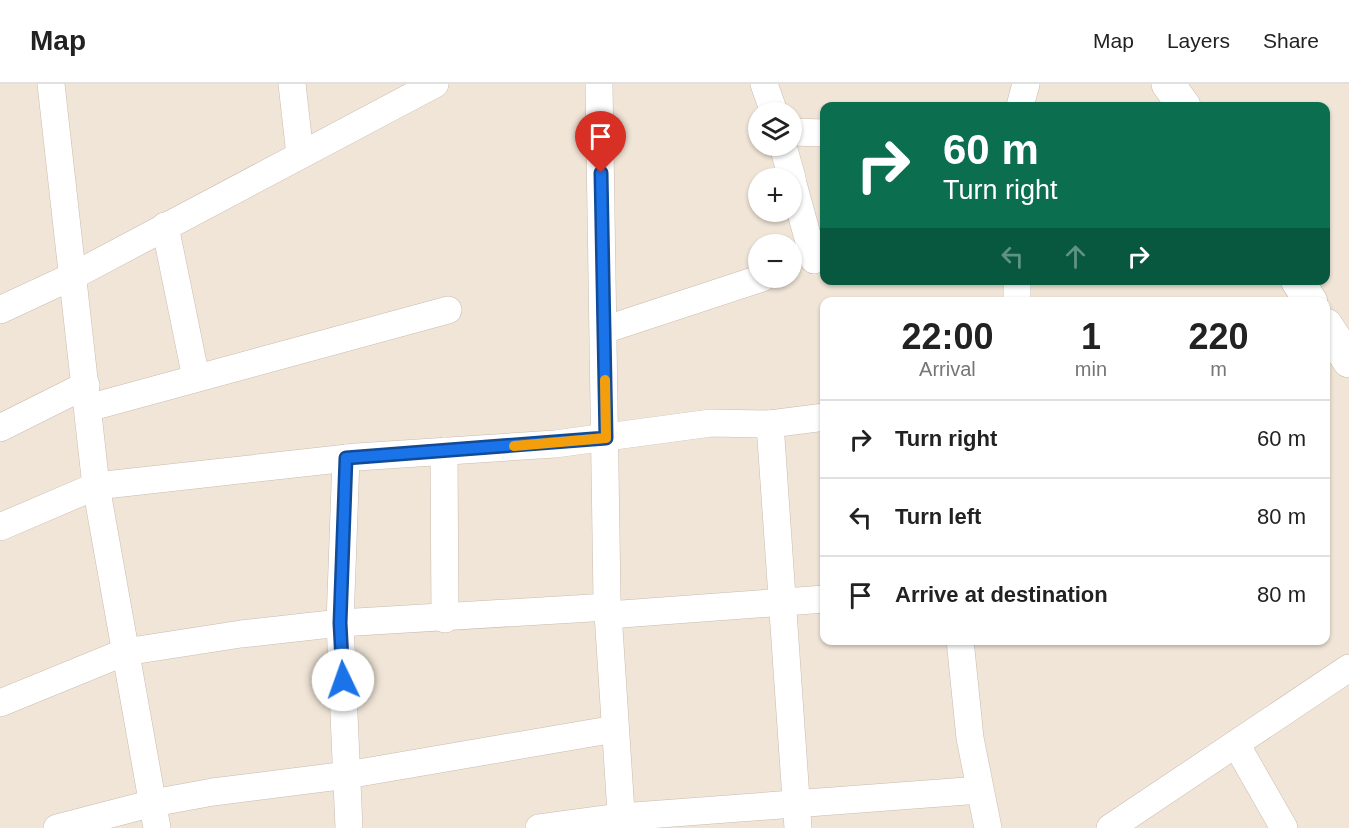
<!DOCTYPE html>
<meta charset="utf-8">
<style>
body{margin:0;font-family:Helvetica,sans-serif;background:#f2f2f2;color:#222;height:100vh;display:flex;flex-direction:column;font-size:22px;white-space:nowrap}
*{box-sizing:border-box;margin:0}
p{font-size:20px;color:#767676}
.icon{flex:none;width:33px;height:33px;fill:none;stroke:currentColor;stroke-width:2;stroke-linecap:round;stroke-linejoin:round}
.map{position:relative;flex:1;overflow:hidden}
.details{position:absolute;left:820px;top:213px;width:510px;height:348px;display:flex;flex-direction:column;background:#fff;border-radius:12px;box-shadow:0 2px 4px #0004}
.details>*{flex:none}
.top-card{position:absolute;left:820px;top:18px;width:510px;height:183px;border-radius:12px;box-shadow:0 2px 4px #0004;background:#0b6e4f;color:#fff;overflow:hidden}
.buttons{position:absolute;left:748px;top:18px;display:grid;gap:12px}
.buttons a{display:grid;place-items:center;width:54px;height:54px;border-radius:50%;background:#fff;box-shadow:0 2px 4px #0004;font-size:30px}
.pin{position:absolute;display:grid;place-items:center;width:51px;height:51px;color:#fff;margin:-62px -26px;border-radius:50% 50% 50% 0;rotate:-45deg;box-shadow:0 0 6px #0007}
.pin .icon{rotate:45deg}
.me{position:absolute;width:66px;margin:-33px;rotate:357deg;stroke-linejoin:round;filter:drop-shadow(0 0 4px #0008)}
.turn{display:flex;align-items:center;gap:21px;height:126px;padding:0 24px;font-size:27px}
.turn .icon{width:78px;height:78px;stroke-width:2.5}
.turn b{display:block;font-size:42px;line-height:51px}
.lanes{display:flex;align-items:center;height:57px;padding:0 24px;background:#0003;justify-content:center;gap:30px;direction:ltr}
.lanes .off{opacity:.35}
.eta{display:flex;justify-content:space-evenly;align-items:center;height:102px;text-align:center}
.eta b{font-size:36px;font-weight:700;line-height:42px}
ul{padding:0;list-style:none}
li{display:flex;align-items:center;gap:18px;height:78px;padding:0 24px;border-top:2px solid #e0e0e0}
li div{flex:1}
li b{display:block;font-size:22px}
li em{font-style:normal}
header{display:flex;align-items:center;gap:36px;box-sizing:border-box;height:84px;padding:0 30px;background:#fff;border-bottom:2px solid #e0e0e0}
header strong{font-size:28px}
nav{display:flex;gap:33px;margin-inline-start:auto;font-size:21px}
.map>svg:first-child{display:block}
</style>
<header>
<strong>Map</strong>
<nav><a>Map</a><a>Layers</a><a>Share</a></nav>
</header>
<div class="map">
<svg width="1349" height="744" viewBox="0 0 1349 744">
<rect width="100%" height="100%" fill="#faf3e8"/>
<path fill="#f0e5d7" fill-rule="evenodd" d="M0,0H1349V744H0ZM825,22H1326V196H825ZM759,28H792V62H759ZM759,94H792V128H759ZM759,160H792V194H759ZM825,218H1326V556H825Z"/>
<g fill="none" stroke-linecap="round" stroke-linejoin="round">
<defs>
<g id="street">
<path d="M51,0L96,402L157,744"/>
<path d="M292,0L300,71"/>
<path d="M599,0L607,514L622,744"/>
<path d="M764,0L774,28"/>
<path d="M1020,22L1026,0"/>
<path d="M792,48L825,49"/>
<path d="M783,62L792,94"/>
<path d="M792,96L814,176"/>
<path d="M165,142L196,294"/>
<path d="M1017,218V196"/>
<path d="M0,226L73,192L435,0"/>
<path d="M604,246L762,194"/>
<path d="M88,324L448,226"/>
<path d="M770,340L798,744"/>
<path d="M0,344L86,301"/>
<path d="M444,367L445,535"/>
<path d="M346,374L340,539L349,744"/>
<path d="M0,443L96,402L357,373L555,360L711,339L770,340L825,333"/>
<path d="M608,531L825,515"/>
<path d="M960,556L970,654L988,744"/>
<path d="M0,619L125,568L241,550L340,539L608,523"/>
<path d="M1236,660L1284,744"/>
<path d="M57,744L153,719L213,708L347,691L615,645"/>
<path d="M539,744L621,733L980,706"/>
<path d="M1110,744L1349,584"/>
</g>
<g id="secondary">
<path d="M1168,0L1184,22"/>
<path d="M1297,196L1311,218"/>
<path d="M1326,241L1349,277"/>
</g>
</defs>
<use href="#street" stroke="#cabbaf" stroke-width="28"/>
<use href="#secondary" stroke="#cdbcad" stroke-width="34"/>
<use href="#street" stroke="#fff" stroke-width="27"/>
<use href="#secondary" stroke="#fff" stroke-width="33"/>
</g>
<g fill="none" stroke-linecap="round" stroke-linejoin="round">
<defs>
<path id="route" d="M343,596L340,539L346,374L606,354L601,89"/>
</defs>
<use href="#route" stroke="#114b97" stroke-width="15"/>
<use href="#route" stroke="#1a73e8" stroke-width="10"/>
<path stroke="#f59e0b" stroke-width="10" d="M514,362L606,354L605,296"/>
</g>
</svg>
<div class="buttons">
<a><svg class="icon" aria-label="layers" viewBox="0 0 24 24"><path d="M12 4l9 5-9 5-9-5zM3 14l9 5 9-5"/></svg></a>
<a>+</a>
<a>−</a>
</div>
<div class="pin" style="left:601px;top:89px;background:#d93025"><svg class="icon" aria-label="arrive" viewBox="0 0 24 24"><path d="M6 21V4h12l-3 4 3 4H6"/></svg></div>
<svg class="me" style="left:343px;top:596px" viewBox="-20 -20 40 40"><circle r="19" fill="#fff"/><path d="M0-13L10 11 0 6-10 11z" fill="#1a73e8"/></svg>
<div class="top-card">
<div class="turn"><svg class="icon" aria-label="right" viewBox="0 0 24 24"><path d="M7 20v-9h11M14 6l5 5-5 5"/></svg><div><b>60 m</b>Turn right</div></div>
<div class="lanes"><svg class="icon off" aria-label="left" viewBox="0 0 24 24"><path d="M17 20v-9H6M10 6l-5 5 5 5"/></svg><svg class="icon off" aria-label="ahead" viewBox="0 0 24 24"><path d="M12 20V5M6 11l6-6 6 6"/></svg><svg class="icon" aria-label="right" viewBox="0 0 24 24"><path d="M7 20v-9h11M14 6l5 5-5 5"/></svg></div>
</div>
<section class="details">
<div class="eta">
<div><b>22:00</b><p>Arrival</p></div>
<div><b>1</b><p>min</p></div>
<div><b>220</b><p>m</p></div>
</div>
<ul>
<li><svg class="icon" aria-label="right" viewBox="0 0 24 24"><path d="M7 20v-9h11M14 6l5 5-5 5"/></svg><div><b>Turn right</b></div><em>60 m</em></li>
<li><svg class="icon" aria-label="left" viewBox="0 0 24 24"><path d="M17 20v-9H6M10 6l-5 5 5 5"/></svg><div><b>Turn left</b></div><em>80 m</em></li>
<li><svg class="icon" aria-label="arrive" viewBox="0 0 24 24"><path d="M6 21V4h12l-3 4 3 4H6"/></svg><div><b>Arrive at destination</b></div><em>80 m</em></li>
</ul>
</section>
</div>
